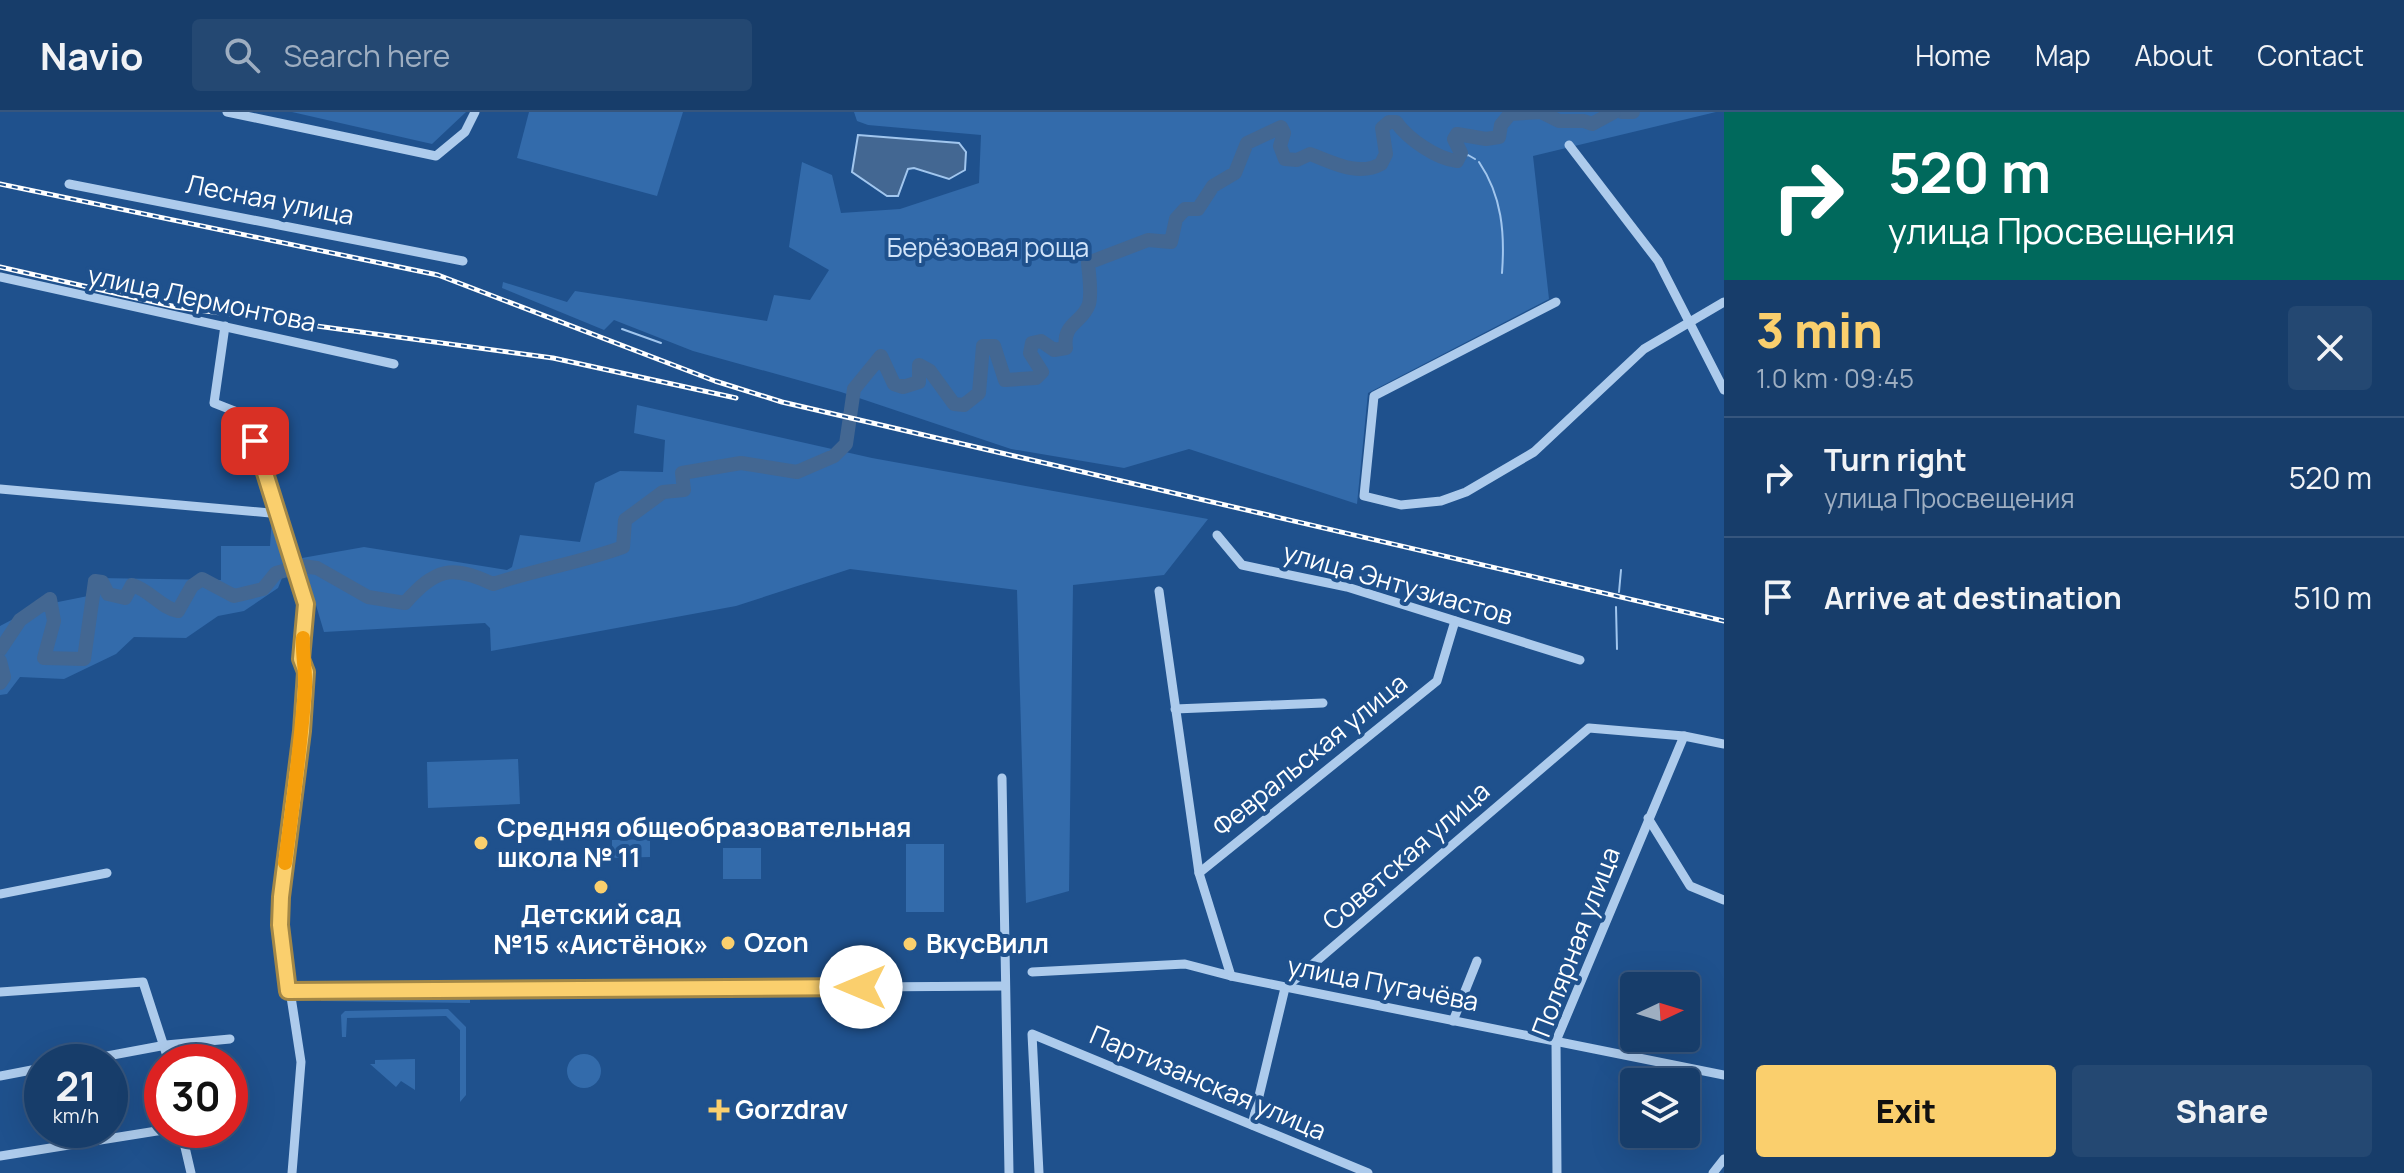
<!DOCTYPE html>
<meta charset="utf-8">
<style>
body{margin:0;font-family:Manrope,sans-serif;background:#244872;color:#f1f3f6;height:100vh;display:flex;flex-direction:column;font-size:30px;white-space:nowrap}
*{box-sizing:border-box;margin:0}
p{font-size:26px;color:#9eaec1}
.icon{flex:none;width:44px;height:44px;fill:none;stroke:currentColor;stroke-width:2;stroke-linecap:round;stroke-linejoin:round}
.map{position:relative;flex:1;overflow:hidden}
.drawer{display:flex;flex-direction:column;background:#173d6a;width:680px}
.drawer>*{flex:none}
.top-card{background:#00695c;color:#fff;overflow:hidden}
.needle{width:52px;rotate:86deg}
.fabs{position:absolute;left:1620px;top:860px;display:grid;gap:16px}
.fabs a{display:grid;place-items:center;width:80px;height:80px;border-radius:8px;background:#173d6a;box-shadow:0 8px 32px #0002,0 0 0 2px #36567e;font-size:40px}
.speed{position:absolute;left:24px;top:932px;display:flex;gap:16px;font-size:40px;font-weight:700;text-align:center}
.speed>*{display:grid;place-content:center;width:104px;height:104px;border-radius:50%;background:#173d6a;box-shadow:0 8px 32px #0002,0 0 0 2px #36567e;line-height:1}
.speed small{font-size:20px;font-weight:400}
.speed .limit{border:12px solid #d22;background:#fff;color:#111}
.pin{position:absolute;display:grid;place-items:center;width:68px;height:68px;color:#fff;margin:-34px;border-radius:16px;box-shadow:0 4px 12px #0006}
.me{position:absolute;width:88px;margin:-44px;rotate:270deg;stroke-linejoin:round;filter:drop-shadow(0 0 6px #0008)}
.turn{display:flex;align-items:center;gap:28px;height:168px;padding:0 32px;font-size:36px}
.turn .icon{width:104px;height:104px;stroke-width:2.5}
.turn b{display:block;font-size:56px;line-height:68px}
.round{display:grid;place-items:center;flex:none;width:84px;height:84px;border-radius:8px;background:#244872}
.summary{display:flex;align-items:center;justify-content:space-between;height:136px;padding:0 32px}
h1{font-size:48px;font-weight:800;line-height:60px;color:#facf6d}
.cta{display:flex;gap:16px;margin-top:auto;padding:16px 32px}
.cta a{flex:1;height:92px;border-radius:8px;background:#facf6d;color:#111;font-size:32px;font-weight:800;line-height:92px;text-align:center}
.cta a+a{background:#244872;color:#f1f3f6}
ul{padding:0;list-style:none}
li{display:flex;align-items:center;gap:24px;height:120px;padding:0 32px;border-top:2px solid #36567e}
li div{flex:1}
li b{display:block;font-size:30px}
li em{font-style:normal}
header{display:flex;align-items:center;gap:48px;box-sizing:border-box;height:112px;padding:0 40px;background:#173d6a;border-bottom:2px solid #36567e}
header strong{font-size:38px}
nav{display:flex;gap:44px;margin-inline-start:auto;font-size:28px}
.search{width:560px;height:72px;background:#244872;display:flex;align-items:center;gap:20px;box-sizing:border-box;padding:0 28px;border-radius:8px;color:#9eaec1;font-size:30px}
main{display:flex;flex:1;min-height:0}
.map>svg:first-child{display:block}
</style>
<header>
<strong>Navio</strong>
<div class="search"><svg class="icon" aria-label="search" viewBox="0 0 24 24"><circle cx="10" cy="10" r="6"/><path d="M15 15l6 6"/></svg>Search here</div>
<nav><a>Home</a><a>Map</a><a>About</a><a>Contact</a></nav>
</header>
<main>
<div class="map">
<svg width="1724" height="1061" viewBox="0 0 1724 1061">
<rect width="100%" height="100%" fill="#1f518d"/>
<g fill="#336bab">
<path d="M292,0H466L432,32Z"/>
<path d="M529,0H683L657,84L517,46Z"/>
<path d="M854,0H1716L1533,44L1549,187L1368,281L1357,392L1189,337L1124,356L1011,337L841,280L693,239L614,208L604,218L502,176L503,170L567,190L575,179L767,209L774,183L810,188L829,158L789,135L802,50L832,63L841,101L900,97L979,71L981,23L868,13L857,9Z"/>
<path d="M637,293L872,346L1208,407L1164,463L1073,473L1069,779L1026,791L1017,478L850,457L736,494L491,539L490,516L485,511L324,520L302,446L364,435L507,458L512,455L520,423L580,430L595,371L620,359L663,360L665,328L634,321Z"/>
<path d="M272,404L280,415L289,449L278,476L244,499L218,504L186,526L134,525L116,542L64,567L20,565L7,582L0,583V514L38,494L88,484L98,466L221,468V434H270Z"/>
<path d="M518,647L520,692L428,696L427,650Z"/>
<path d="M650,727V745L612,746V728Z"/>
<rect x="906" y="732" width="38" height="68"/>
<rect x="723" y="736" width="38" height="31"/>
<path d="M321,882H470V891L321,889Z"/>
<path d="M448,897L466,915V983L460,990V918L446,904L347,906L346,925H342L341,903L345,899Z"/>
<circle cx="584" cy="959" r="17"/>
<path d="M415,947V978L401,969L396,975L370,952H375V948Z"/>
</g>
<path fill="#436792" stroke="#a1c6ee" stroke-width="2" d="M858,23L959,31L966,40L965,58L949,67L914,56L908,57L898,84H887L852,60Z"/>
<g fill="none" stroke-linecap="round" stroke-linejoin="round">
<g stroke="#a1c6ee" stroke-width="2">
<path d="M1461,45L1468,43L1475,47"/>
<path d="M1479,50C1502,84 1505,121 1502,161"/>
<path d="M622,217L661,231"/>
<path d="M1619,480L1621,458"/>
<path d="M1616,495L1617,537"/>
</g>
<g stroke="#436792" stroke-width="14">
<path d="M1622,0H1633"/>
<path d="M0,538L20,508L50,487L54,509L44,546L84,547L95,469L102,470L108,482L125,486L132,473C150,478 161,496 178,499L192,474L202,467L234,484L263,477L276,461L302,454L317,456L368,485L405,491C435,457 451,452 493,472C537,457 580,451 623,435L625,408L663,380L684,378L682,361L741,351L797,360L834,344L846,332L854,277L881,244L894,272L903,275L919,270V253L930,259L954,292L964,293L979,281L983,234H994L1005,268L1036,266L1042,260L1030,241L1032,231L1041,229L1054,238L1066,236C1062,211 1083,211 1089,192C1092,181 1089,163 1088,151L1148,128L1171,130L1176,107L1185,97H1198L1213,74L1235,61L1247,31L1281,15L1284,21L1280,34L1285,47L1297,48L1310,42C1332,50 1358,65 1381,52L1386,42L1382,16L1389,10H1396C1408,27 1437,47 1457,49L1461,41L1454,27L1457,22L1486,27L1499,25L1501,13L1510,2L1541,0L1559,9H1584L1592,12L1614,0"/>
<path d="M0,549L4,565L0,571"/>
</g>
<g stroke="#adcbec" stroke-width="9">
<path d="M227,0L436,44L465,20L475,0"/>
<path d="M1569,33L1658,149L1724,278"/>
<path d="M69,72L463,149"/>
<path d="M0,165L394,252"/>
<path d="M1556,190L1374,284L1364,384L1401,393L1441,389L1466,380L1534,340L1644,237L1724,190"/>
<path d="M225,214L214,291L247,304L306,492L301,547L306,560L302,619L280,813L301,950L292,1061"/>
<path d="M0,377L281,402"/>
<path d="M1217,423L1242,453L1347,475L1580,548"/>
<path d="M1159,479L1199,761L1231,864"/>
<path d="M1175,597L1323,591"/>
<path d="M1002,666L1009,1061"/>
<path d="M1648,706L1690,774L1724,788"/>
<path d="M1199,761L1437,569L1455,509"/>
<path d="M0,782L107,761"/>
<path d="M1032,860L1185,852L1231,864L1724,963"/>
<path d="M288,879L1004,874"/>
<path d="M0,880L143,870L169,950"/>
<path d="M1453,909L1477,849"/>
<path d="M75,950L166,933L230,927"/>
<path d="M0,964L42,956"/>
<path d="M1252,1013L1285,876L1589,616L1684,624L1724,632"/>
<path d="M181,1018L191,1061"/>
<path d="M0,1044L163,1018"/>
<path d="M1039,1061L1032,922L1368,1061"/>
<path d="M1557,1061L1556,929L1684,624"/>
<path d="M1713,1061L1724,1047"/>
</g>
<defs>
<g id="rail">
<path d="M0,72L438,163L715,269L782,290L1724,509"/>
<path d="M0,155L176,195L553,246L736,286"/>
</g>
</defs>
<use href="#rail" stroke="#fff" stroke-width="5"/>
<use href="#rail" stroke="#1f518d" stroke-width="2" stroke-dasharray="6" stroke-linecap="butt"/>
</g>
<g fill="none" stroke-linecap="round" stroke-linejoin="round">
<defs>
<path id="route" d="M255,329L306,492L301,547L306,560L302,619L281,785L280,813L288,879L861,875"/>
</defs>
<use href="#route" stroke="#a28747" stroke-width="20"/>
<use href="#route" stroke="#facf6d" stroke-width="14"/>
<path stroke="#f59e0b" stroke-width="14" d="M285,751C293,692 301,634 305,575C306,558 302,543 303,526"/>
</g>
<g fill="#facf6d" stroke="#1f518d" stroke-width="3">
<circle cx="481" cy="731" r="8"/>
<circle cx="601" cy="775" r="8"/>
<circle cx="728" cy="831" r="8"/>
<circle cx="910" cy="832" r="8"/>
<path d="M715 986h8v8h8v8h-8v8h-8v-8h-8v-8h8z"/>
</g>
<g text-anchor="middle" stroke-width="8" stroke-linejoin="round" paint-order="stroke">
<g font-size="26" fill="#fff" stroke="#1f518d">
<text transform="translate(270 88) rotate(11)" y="9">Лесная улица</text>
<text transform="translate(202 187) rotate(12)" y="9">улица Лермонтова</text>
<text transform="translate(1398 472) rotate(16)" y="9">улица Энтузиастов</text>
<text transform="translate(1310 643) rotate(-39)" y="9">Февральская улица</text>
<text transform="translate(1406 744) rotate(-41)" y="9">Советская улица</text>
<text transform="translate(1576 830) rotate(-69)" y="9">Полярная улица</text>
<text transform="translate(1383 872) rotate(11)" y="9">улица Пугачёва</text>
<text transform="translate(1208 971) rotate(23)" y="9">Партизанская улица</text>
</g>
<g font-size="26" fill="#d2e4f9" stroke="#1f518d">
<text x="988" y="145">Берёзовая роща</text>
</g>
<g font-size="26" font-weight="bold" fill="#fff" stroke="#1f518d" text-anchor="start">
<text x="497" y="725">Средняя общеобразовательная<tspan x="497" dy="30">школа № 11</tspan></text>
<text x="601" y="812" text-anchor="middle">Детский сад<tspan x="601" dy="30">№15 «Аистёнок»</tspan></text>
<text x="744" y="840">Ozon</text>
<text x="926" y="841">ВкусВилл</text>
<text x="735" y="1007">Gorzdrav</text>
</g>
</g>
</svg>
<div class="fabs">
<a><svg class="needle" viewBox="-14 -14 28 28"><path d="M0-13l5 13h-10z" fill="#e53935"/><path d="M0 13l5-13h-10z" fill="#9eaec1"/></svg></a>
<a><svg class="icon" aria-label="layers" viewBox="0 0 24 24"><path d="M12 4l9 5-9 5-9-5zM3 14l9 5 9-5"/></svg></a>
</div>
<div class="speed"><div>21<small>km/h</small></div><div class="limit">30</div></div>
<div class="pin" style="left:255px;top:329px;background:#d93025"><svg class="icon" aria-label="arrive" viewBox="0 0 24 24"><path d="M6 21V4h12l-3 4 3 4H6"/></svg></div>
<svg class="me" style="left:861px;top:875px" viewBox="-20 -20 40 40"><circle r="19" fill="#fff"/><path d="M0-13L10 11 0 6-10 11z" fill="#facf6d"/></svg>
</div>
<section class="drawer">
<div class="top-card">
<div class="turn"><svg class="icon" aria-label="right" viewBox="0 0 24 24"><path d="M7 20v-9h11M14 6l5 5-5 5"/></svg><div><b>520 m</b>улица Просвещения</div></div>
</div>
<div class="summary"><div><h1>3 min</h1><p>1.0 km · 09:45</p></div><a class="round"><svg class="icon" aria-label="close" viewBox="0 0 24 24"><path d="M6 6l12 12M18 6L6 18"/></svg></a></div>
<ul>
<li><svg class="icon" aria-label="right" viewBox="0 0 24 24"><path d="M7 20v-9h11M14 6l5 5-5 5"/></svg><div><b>Turn right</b><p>улица Просвещения</p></div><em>520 m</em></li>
<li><svg class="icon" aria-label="arrive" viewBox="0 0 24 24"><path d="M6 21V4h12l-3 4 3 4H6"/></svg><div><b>Arrive at destination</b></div><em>510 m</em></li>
</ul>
<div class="cta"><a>Exit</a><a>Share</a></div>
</section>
</main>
